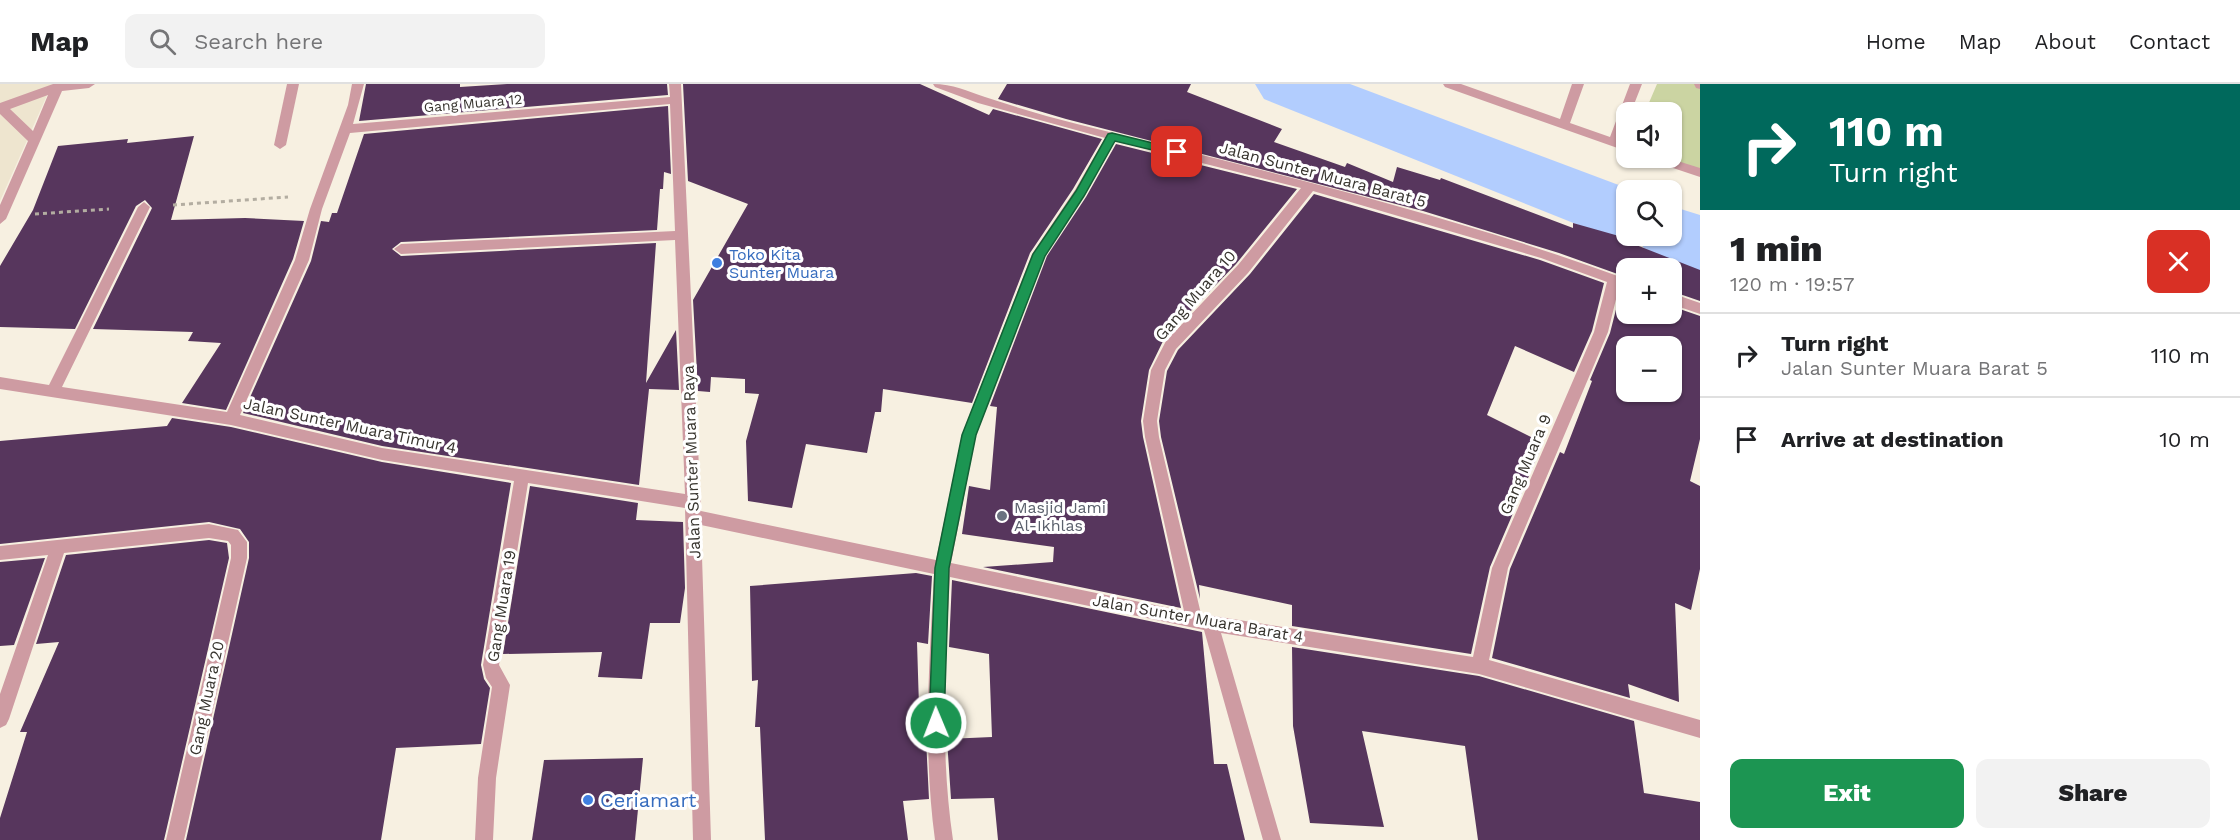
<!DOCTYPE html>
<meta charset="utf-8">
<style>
body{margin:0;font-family:"Work Sans",sans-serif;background:#f2f2f2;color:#202124;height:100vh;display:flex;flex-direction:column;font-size:22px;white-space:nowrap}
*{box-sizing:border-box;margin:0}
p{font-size:20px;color:#757577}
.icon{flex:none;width:33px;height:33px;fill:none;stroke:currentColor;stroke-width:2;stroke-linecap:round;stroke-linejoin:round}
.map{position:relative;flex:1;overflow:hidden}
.details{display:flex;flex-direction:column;background:#fff;width:540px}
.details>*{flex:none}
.hud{background:#00695c;color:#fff;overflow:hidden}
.tools{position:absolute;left:1616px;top:18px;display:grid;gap:12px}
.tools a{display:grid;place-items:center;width:66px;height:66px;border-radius:12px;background:#fff;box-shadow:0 2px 4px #0004;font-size:30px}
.pin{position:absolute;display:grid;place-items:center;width:51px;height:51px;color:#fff;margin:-26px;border-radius:12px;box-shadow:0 3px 9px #0006}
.me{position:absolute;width:66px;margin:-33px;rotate:359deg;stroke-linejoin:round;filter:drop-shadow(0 0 4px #0008)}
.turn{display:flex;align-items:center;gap:21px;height:126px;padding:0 30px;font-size:27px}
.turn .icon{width:78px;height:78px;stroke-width:2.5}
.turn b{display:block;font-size:42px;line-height:51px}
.round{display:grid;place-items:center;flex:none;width:63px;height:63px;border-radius:12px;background:#f2f2f2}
.headline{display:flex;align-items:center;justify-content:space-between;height:102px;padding:0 30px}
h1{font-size:36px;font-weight:800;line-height:45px}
.cta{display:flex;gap:12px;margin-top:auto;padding:12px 30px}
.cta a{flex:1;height:69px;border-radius:12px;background:#1c9552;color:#fff;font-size:24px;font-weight:800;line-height:69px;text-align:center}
.cta a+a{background:#f2f2f2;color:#202124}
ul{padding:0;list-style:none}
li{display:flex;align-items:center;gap:18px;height:84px;padding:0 30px;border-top:2px solid #e0e0e0}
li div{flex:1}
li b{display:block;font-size:22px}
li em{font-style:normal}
header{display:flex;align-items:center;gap:36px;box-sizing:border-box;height:84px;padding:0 30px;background:#fff;border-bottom:2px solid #e0e0e0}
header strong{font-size:28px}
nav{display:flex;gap:33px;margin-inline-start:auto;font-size:21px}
.search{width:420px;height:54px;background:#f2f2f2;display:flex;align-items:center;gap:15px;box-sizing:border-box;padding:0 21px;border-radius:12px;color:#757577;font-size:22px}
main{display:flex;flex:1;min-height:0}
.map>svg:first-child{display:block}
</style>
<header>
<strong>Map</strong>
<div class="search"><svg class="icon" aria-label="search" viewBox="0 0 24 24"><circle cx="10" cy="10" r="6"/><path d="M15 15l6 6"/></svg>Search here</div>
<nav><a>Home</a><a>Map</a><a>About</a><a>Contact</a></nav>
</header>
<main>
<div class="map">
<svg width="1700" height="756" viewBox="0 0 1700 756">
<rect width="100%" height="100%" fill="#f7f0e1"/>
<path fill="#eee5cf" d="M0,0H52L0,117Z"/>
<path fill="#cbd4a2" d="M1657,0H1700V90L1655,74H1671V28H1645Z"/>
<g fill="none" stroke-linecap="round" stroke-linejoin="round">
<path fill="#b2cdfe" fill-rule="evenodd" d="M1255,0H1350L1632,106H1626V152H1671V122L1700,131V188L1646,168L1638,154L1626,158L1601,150L1264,15Z"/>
</g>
<g fill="#57365d" fill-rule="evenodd">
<path d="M366,0H460V3L507,0H667L668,11L359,37Z"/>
<path d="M683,0H920L989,31L993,25L1102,55L1073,105L1030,169L972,319L883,305L881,328H875L867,369L806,360L792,424L748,417L746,357L759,310L745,309V295L711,293L710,308L698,307L693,216L748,120L688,97Z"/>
<path d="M1007,0H1191L1187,8L1282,45L1274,58L1345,83L1347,79L1393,98L1397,83L1440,96L1441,94L1573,144V139L1626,154V157L1700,186V217L1671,207V184H1626V193L1559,169L1423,127L1066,35L998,15Z"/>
<path d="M668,22L671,90L664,88L663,105H660L657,146L401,158L392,165L401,172L656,159L646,299L676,246L679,306L649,305L639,401L382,362L243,329L311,177L321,137L329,138L332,129H337L364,50Z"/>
<path d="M194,52L171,136L245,134L304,137L293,175L226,326L182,319L221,259L188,257L193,248L93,245L152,124L145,116L136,122L75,245L0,243V182L33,126L58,62L128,55L127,59Z"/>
<path d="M1116,60L1297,105L1236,180L1164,255L1149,286L1141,337L1143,353L1181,524L983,483L1053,478L1054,463L962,450L969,402L990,406L997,323L990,322L1047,172L1086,113Z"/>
<path d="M1314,110L1540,176L1604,199L1592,247L1574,288L1515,262L1487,331L1543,359L1490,483L1471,570L1292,542V521L1199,501L1200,515L1161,353L1159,337L1167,287L1178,266L1250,190Z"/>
<path d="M1621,206L1626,207V230H1671V222L1700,232V355L1690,397L1700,402V485L1691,526L1675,519L1679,618L1628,600L1630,614L1492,574L1510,485L1560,368L1564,370L1592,297L1590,296L1610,249ZM1626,262H1671V308H1626Z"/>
<path d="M172,334L231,343L382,378L511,399L481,581L484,595L490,604L481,660L396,664L381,756H186L249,474V458L240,445L209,438L0,460V357L167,342Z"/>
<path d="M530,402L638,419L636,436L683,438L685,504L680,539H650L642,595L598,593L602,568L503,570Z"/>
<path d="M209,456L227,459L229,474L164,756H0V734L27,648H20L59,558L36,560L66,471Z"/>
<path d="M45,474L14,561L0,562V478Z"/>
<path d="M916,489L932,492L928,560L917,558L920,655H926L929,715L903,717L908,756H765L760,643H755L758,596L752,597L750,502Z"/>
<path d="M952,496L1202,548L1214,680H1227L1245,756H998L994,714L951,715L947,655L992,653L989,570L949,563Z"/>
<path d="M1292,563L1479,592L1634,637L1644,709L1700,718V756H1478L1465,662L1362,647L1384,743L1310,739L1293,642Z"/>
<path d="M643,674L635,756H532L544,676Z"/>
</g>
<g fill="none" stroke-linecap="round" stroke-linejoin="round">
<g stroke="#b3ada1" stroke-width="3" stroke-dasharray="4 4" stroke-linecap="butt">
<path d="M173,121L288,113"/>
<path d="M35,130L109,125"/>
</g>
<g fill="#ce9ba2" fill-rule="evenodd">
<path d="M53,0H95L89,4L62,7L6,135L0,140V121L28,57L0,30V19ZM48,11L33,47L10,25Z"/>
<path d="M287,0H299L286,61L280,65L274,61Z"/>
<path d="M352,0H364L353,40L670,13L669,0H681L701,427L936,476L962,351L1032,170L1075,106L1105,54L978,19L935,3L933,0C953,0 967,7 985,13C1015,23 1046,32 1077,40C1261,86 1447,129 1626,195V205L1619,203L1608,248L1508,484L1489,576L1700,636V654L1479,590L1221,549L1281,756H1263L1204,546L950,493C945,581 940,669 953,756H935C923,668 929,579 934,490L701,441L711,756H693L685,424L528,399L499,581L510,601L496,694L493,756H475L478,694L492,603L486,594L483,581L514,397L382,376L231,341L0,305V293L49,301L138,123L144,118L150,123L62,303L227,328L295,176L310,125L348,21ZM670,20L675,147L401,160L394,165L401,170L675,156L685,410L382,364L240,331L309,176L322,125L350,49ZM1115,57L1301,104L1238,181L1166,257L1151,286L1143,337L1145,353L1184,527L951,479L976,351L1045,171L1084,112ZM1313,107L1541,174L1607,198L1594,248L1492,484L1473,573L1201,530L1159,353L1157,337L1165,286L1176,265L1248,189Z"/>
<path d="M1443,0H1461L1560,35L1572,0H1584L1570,39L1610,53L1630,0H1642L1631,28H1626V43L1621,57L1626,59V67L1445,3Z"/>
<path d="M1694,0H1700V5L1696,4Z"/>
<path d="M1650,74H1668L1700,84V93L1652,77Z"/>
<path d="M1671,209L1700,219V230L1671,220Z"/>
<path d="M209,440L238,446L247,458V474L184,756H166L231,474V461L228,457L209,454L64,469L9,635L6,641L0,644V610L48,471L0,476V462Z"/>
</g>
</g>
<path fill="#1c9552" stroke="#126135" stroke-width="1.5" d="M1112,49L1177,65L1182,68L1177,72L1115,57L1084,112L1045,172L976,351L949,484L944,639L942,644L936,647L931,644L929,639L935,484L962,351L1033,170L1076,107L1108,50Z"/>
<g fill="#3f7fe0" stroke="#fff" stroke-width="2">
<circle cx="717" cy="179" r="6"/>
<circle cx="588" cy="716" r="6"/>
</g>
<circle fill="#6b7280" stroke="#fff" stroke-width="2" cx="1002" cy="432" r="6"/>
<g text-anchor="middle" stroke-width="6" stroke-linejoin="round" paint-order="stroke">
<g font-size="14" fill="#37342e" stroke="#fff">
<text transform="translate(473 19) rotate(-5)" y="5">Gang Muara 12</text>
</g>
<g font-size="16" fill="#37342e" stroke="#fff">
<text transform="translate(1323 90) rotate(15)" y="6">Jalan Sunter Muara Barat 5</text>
<text transform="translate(1195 211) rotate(-49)" y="6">Gang Muara 10</text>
<text transform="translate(350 341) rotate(12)" y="6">Jalan Sunter Muara Timur 4</text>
<text transform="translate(691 378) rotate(-92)" y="6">Jalan Sunter Muara Raya</text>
<text transform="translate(1525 380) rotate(-67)" y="6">Gang Muara 9</text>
<text transform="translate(501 522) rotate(-81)" y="6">Gang Muara 19</text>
<text transform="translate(1198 534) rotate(10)" y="6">Jalan Sunter Muara Barat 4</text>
<text transform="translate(206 614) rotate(-78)" y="6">Gang Muara 20</text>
</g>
<g font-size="16" fill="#366cbe" stroke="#fff" text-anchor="start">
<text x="729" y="176">Toko Kita<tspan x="729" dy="18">Sunter Muara</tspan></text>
</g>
<g font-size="16" fill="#5b616d" stroke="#fff" text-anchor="start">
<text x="1014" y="429">Masjid Jami<tspan x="1014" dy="18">Al-Ikhlas</tspan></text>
</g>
<g font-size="20" fill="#366cbe" stroke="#fff" text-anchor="start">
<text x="600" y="723">Ceriamart</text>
</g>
</g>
</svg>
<div class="tools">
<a><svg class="icon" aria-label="sound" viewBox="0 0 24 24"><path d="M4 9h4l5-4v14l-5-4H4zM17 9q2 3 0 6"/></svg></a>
<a><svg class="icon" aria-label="search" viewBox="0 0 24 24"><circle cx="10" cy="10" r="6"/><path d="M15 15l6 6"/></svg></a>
<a>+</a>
<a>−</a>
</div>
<div class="pin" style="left:1177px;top:68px;background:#d93025"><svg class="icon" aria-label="arrive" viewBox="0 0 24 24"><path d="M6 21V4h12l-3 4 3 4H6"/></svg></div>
<svg class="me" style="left:936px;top:639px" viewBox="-20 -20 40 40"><circle r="17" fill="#1c9552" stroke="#fff" stroke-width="3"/><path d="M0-11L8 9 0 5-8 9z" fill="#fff"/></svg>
</div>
<section class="details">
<div class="hud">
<div class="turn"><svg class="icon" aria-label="right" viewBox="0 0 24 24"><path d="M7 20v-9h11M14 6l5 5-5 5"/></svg><div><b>110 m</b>Turn right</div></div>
</div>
<div class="headline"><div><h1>1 min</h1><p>120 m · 19:57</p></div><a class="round" style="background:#d93025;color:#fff"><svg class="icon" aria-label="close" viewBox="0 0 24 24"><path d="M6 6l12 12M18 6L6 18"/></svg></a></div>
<ul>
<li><svg class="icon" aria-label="right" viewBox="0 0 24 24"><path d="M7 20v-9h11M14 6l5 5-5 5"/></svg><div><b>Turn right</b><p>Jalan Sunter Muara Barat 5</p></div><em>110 m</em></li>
<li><svg class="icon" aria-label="arrive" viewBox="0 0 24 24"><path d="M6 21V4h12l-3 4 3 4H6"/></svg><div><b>Arrive at destination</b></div><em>10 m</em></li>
</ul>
<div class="cta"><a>Exit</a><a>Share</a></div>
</section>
</main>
